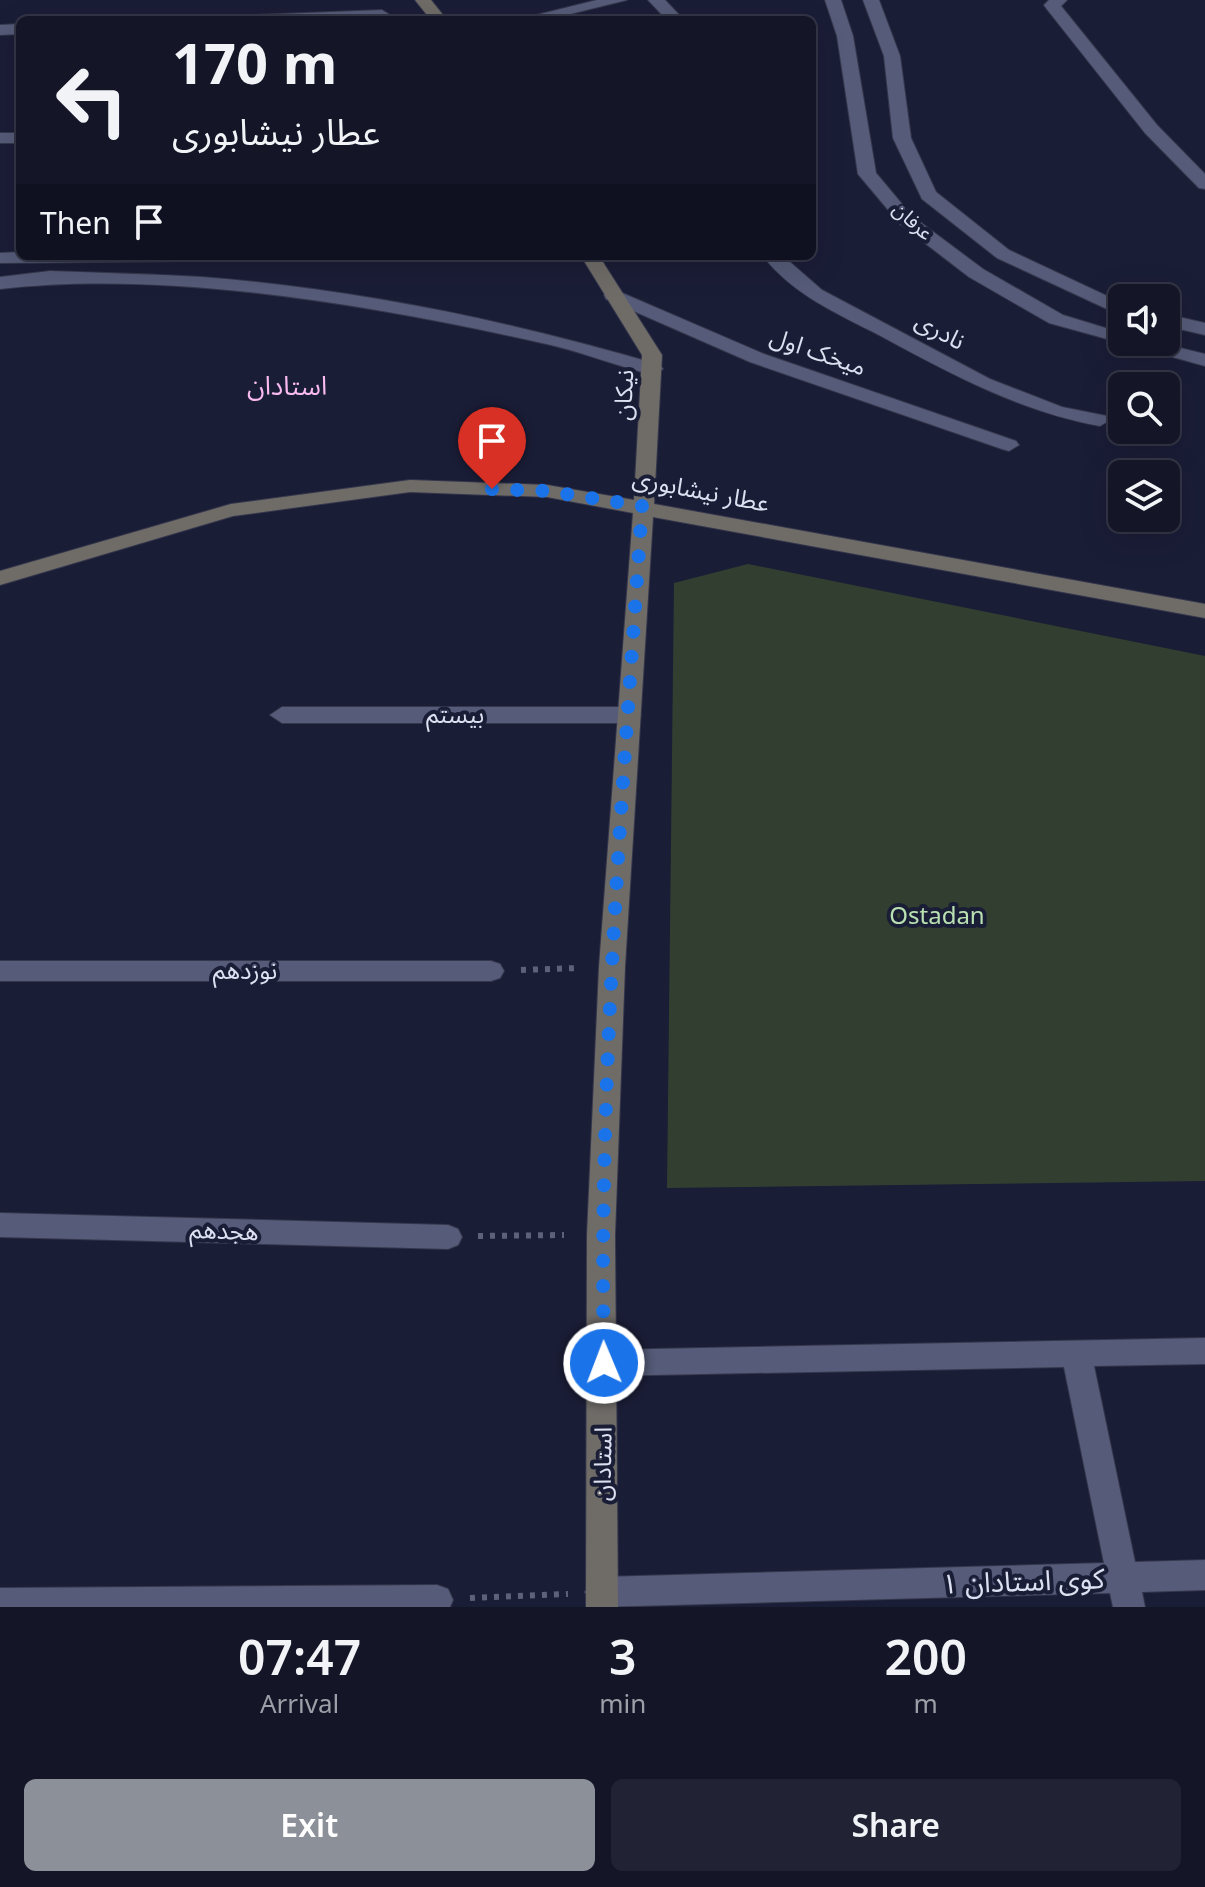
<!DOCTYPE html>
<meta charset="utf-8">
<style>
body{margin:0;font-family:"Noto Sans","Noto Sans Arabic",sans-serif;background:#212334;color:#f1f3f6;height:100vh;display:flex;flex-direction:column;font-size:30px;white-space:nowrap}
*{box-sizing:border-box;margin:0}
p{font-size:26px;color:#9d9fa8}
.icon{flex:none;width:44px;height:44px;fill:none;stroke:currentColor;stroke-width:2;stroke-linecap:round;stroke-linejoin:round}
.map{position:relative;height:1607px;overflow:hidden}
.panel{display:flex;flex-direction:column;background:#141628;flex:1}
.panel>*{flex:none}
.top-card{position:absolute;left:16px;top:16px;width:800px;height:244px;border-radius:12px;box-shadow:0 8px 32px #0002,0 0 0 2px #333545;background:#141628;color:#f1f3f6;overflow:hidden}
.controls{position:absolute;left:1108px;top:284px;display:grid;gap:16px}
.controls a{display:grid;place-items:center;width:72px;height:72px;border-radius:12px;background:#141628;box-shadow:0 8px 32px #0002,0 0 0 2px #333545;font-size:40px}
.pin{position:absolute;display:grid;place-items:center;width:68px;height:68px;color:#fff;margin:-82px -34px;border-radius:50% 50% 50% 0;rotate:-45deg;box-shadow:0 0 8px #0007}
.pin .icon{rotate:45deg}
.me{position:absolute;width:88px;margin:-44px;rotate:359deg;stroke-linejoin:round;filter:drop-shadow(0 0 6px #0008)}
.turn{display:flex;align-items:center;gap:28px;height:168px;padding:0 24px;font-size:36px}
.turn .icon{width:104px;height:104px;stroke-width:2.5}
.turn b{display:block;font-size:56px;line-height:68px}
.then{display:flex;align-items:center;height:76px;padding:0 24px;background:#0003;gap:16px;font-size:30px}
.eta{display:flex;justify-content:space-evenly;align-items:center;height:136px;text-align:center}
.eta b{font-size:48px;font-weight:600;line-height:56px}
.cta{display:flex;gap:16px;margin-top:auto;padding:16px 24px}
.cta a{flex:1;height:92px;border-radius:12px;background:#8c9099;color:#fff;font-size:32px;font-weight:600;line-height:92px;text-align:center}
.cta a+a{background:#212334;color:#f1f3f6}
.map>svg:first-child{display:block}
</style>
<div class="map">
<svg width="1205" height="1607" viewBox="0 0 1205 1607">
<rect width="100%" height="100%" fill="#1a1d36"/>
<path fill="#323f30" d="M748,564L1205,656V1181L667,1188L674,583Z"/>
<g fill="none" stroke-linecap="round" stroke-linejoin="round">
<defs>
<g id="street">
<path d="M597,0H627L546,20H516Z"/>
<path d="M648,0H665L684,20H667Z"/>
<path d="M825,0H841L853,36L876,173L912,216L983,269L1063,315L1122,333V342H1156L1205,354V366L1049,323L969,277L900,224L858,174L837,36Z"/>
<path d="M863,0H879L900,56L911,138L936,192L1009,250L1122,303V316L997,258L922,199L893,138L884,56Z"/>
<path d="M1049,0H1067L1061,6L1157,125L1205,174V189L1199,188L1145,133L1046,8L1044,5Z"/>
<path d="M382,10L390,15L388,18L246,20L254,15Z"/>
<path d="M20,24V34L0,35V25Z"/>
<rect x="0" y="133" width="20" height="10"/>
<path d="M20,252V256H192L183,261L0,263V253Z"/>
<path d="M763,256H783L822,290L990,379L1062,407L1107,416L1110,420L1100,426C1019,411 951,374 879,335C838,314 792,294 763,256Z"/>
<path d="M50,271C100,273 151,274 202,277C357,289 511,321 660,365L663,369L653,375C616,366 580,351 542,343C378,306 167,269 0,289V277Z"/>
<path d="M613,289L764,354L1016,441L1019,445L1009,451L1002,449L750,362L606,299L604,295Z"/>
<path d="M1166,314L1205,323V335L1166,326Z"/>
<path d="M282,707H629L641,715L629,723H282L270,715Z"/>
<path d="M0,961H491L500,964L504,971L500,978L491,981H0Z"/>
<path d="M0,1213L448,1225L458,1229L462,1237L458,1245L448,1249L0,1237Z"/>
<path d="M1205,1338V1364L1094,1366L1135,1562L1205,1560V1590L1142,1592L1145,1607H1113L1110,1593L600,1607L590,1603L585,1592L590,1581L601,1577L1104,1563L1064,1367L604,1376L593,1372L589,1363L593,1354L604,1350Z"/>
<path d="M437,1585L448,1589L453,1600L450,1607H0V1588Z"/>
</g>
<g id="secondary">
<path d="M415,0H431L447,20H431Z"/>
<path d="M581,256H599L662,355L654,504L1205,604V618L653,517L625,967L615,1235L618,1607H586L587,1235L599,967L633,513L547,497L410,492L233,516L0,585V571L231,504L410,480L547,485L634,500L642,355Z"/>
</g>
</defs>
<use href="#street" stroke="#35374c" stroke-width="2"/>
<use href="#secondary" stroke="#35374c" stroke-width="2"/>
<g stroke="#5e6278" stroke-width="6" stroke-dasharray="5 7" stroke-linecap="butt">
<path d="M521,970L579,968"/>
<path d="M478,1236L564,1235"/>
<path d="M470,1598L568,1594"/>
</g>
<use href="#street" fill="#555b78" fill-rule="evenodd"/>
<use href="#secondary" fill="#6f6c68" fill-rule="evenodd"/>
</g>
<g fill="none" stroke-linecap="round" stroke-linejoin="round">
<path stroke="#1a73e8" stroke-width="14" stroke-dasharray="0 25.2" d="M492,489L547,491L642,506C623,791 598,1077 604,1363"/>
</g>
<g text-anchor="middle" stroke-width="8" stroke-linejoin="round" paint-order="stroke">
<g font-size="20" fill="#dce0f1" stroke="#1a1d36">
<text transform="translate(913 221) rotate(42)" y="7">عرفان</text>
</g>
<g font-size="24" fill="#dce0f1" stroke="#1a1d36">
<text transform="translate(940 331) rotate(28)" y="8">نادری</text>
<text transform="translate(818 352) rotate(19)" y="8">میخک اول</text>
<text transform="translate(624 395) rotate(-87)" y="8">نیکان</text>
<text transform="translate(701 491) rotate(11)" y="8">عطار نیشابوری</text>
<text x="455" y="723">بیستم</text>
<text x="245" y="979">نوزدهم</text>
<text transform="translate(224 1231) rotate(2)" y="8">هجدهم</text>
<text transform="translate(603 1464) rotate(-89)" y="8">استادان</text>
</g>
<g font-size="24" fill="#b9e0b1" stroke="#1a1d36">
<text x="937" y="924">Ostadan</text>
</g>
<g font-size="26" fill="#f9baf0" stroke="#1a1d36">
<text x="287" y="395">استادان</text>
</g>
<g font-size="28" fill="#dce0f1" stroke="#1a1d36">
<text transform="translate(1023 1581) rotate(-2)" y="10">کوی استادان ۱</text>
</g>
</g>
</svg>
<div class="controls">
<a><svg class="icon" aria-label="sound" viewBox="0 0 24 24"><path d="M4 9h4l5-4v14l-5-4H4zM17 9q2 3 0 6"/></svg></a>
<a><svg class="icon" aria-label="search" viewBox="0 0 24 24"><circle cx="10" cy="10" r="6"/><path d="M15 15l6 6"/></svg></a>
<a><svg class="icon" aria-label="layers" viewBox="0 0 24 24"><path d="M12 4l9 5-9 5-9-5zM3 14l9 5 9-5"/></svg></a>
</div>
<div class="pin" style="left:492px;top:489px;background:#d93025"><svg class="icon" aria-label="arrive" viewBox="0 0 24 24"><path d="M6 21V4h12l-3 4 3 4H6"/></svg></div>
<svg class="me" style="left:604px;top:1363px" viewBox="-20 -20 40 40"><circle r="17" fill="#1a73e8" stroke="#fff" stroke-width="3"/><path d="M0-11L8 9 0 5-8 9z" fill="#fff"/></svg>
<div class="top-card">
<div class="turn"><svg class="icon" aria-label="left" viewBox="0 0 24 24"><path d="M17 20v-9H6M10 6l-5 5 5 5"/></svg><div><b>170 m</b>عطار نیشابوری</div></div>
<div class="then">Then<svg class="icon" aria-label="arrive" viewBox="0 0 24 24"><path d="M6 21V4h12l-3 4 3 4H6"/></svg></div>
</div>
</div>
<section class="panel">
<div class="eta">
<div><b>07:47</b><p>Arrival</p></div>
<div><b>3</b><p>min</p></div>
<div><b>200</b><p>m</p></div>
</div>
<div class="cta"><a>Exit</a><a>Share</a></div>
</section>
